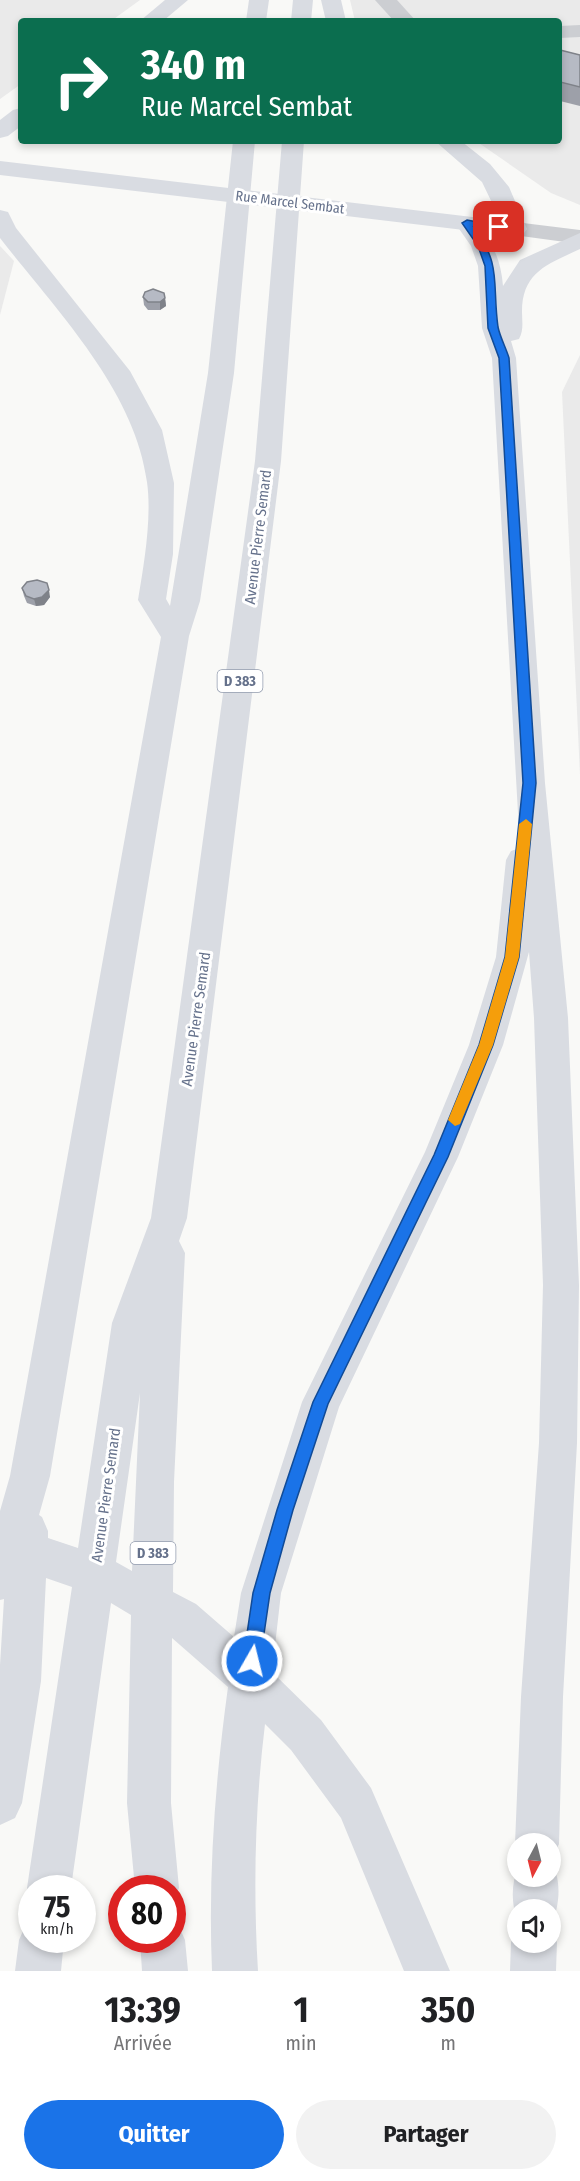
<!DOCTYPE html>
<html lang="fr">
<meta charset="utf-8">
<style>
body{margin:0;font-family:"Fira Sans Condensed",sans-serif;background:#f2f2f2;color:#202124;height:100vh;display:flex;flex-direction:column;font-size:22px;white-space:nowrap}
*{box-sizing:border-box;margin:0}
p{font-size:20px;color:#757577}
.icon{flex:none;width:33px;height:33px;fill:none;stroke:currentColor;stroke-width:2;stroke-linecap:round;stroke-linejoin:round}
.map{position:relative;height:1971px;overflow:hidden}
.side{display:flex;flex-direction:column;background:#fff;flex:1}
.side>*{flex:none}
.top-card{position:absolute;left:18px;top:18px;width:544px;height:126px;border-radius:6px;box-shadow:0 3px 9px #0003;background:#0b6e4f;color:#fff;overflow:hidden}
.needle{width:39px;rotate:187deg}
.tools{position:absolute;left:507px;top:1833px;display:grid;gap:12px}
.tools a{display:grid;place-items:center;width:54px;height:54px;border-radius:50%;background:#fff;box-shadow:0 3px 9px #0003;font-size:30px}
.speed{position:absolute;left:18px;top:1875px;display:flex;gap:12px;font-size:30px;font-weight:700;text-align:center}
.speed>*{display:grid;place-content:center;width:78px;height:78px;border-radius:50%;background:#fff;box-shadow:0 3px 9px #0003;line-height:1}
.speed small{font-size:15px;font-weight:400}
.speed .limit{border:9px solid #d22;background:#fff;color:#111}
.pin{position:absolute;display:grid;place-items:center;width:51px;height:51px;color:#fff;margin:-26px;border-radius:12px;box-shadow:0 3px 9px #0006}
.me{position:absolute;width:66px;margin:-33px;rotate:8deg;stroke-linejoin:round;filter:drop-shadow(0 0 4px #0008)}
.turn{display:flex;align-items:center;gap:21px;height:126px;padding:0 24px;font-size:27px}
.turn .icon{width:78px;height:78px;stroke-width:2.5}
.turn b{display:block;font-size:42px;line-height:51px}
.eta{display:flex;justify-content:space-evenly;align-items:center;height:102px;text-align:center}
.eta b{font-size:36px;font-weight:700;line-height:42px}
.cta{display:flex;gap:12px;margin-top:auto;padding:12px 24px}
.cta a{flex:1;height:69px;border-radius:36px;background:#1a73e8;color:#fff;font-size:24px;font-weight:700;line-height:69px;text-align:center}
.cta a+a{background:#f2f2f2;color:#202124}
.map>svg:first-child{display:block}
</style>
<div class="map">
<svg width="580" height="1971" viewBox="0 0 580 1971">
<rect width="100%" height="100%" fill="#f9f9f7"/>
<g fill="#eaeaea">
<path d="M0,0H140L111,21H21V84L0,99Z"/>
<path d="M350,0H580V205L551,193L476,141H560V21H355Z"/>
<path d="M0,246L14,261L0,315Z"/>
<path d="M580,355V775L562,392Z"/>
</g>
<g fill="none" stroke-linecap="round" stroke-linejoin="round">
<g fill="#ccced2" fill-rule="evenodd">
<path d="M375,0H397L416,21H394Z"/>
<path d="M580,25V37L560,38V26Z"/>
<path d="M515,222L580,230V244L507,234L503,229L507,224Z"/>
</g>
<path fill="#d9dce2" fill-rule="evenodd" d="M0,161L515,222L523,224L527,229L523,234L515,236L0,175Z"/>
<g fill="#d9dce2" fill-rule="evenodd">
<path d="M165,0H188L163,21H140Z"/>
<path d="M249,0H269L266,21H246Z"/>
<path d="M293,0H313L311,21H291Z"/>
<path d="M321,0H341L346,21H326Z"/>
<path d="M21,108V126L8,136L0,138V120L13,110Z"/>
<path d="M233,141H255L234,373L200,601L189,636L50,1476L39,1515L42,1517L48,1531V1538L78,1548L112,1323L151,1218L255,461L282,141H304L281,461L187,1218L179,1241L185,1253L174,1482L173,1592L196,1604L234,1637L241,1593L302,1402L425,1152L469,1045L496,957L506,860L511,851L520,848L492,358L482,328L478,266L471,246L455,223L459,218H475C491,241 501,258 503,286L520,260L580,233V249C549,264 522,271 522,312C522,321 524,330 519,339L511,341L516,358L545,783L568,1018L579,1285L577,1443L563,1697L559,1844L551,1860C562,1881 560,1905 551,1926L550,1910H518V1922C511,1905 511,1884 518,1867V1876H550V1844H518V1850L515,1844L521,1697L539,1443L543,1285L534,1018L529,952L503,1045L458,1157L339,1407L281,1593L272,1672L321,1720L371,1788L450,1971H404L341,1818L291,1750L265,1724C255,1806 253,1889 258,1971H212C208,1876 215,1782 228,1687L172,1638L171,1803L179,1888L172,1904V1888H135L127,1803L131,1615L111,1603L71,1888H32V1899L27,1888L72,1587L46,1578L41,1681L22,1803L15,1818L0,1825V1665L4,1599L0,1600V1511L10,1476L161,637L138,600C144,564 152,518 147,482C135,390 56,310 0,238V210L8,212L16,228L130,371L162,430L174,483L173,554L166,599L170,606L208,373ZM140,1393L132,1571L116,1562Z"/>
<path d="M435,141H461L490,164L509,187L527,229L523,234H507L482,182Z"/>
<path d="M32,1922V1940H64L61,1971H15L19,1940L26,1924Z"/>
<path d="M172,1922L178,1924L185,1940L188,1971H142L140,1940H172Z"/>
<path d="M518,1927V1942H550V1927L557,1942L556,1971H510L511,1942Z"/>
</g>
</g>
<g fill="#9da0a9">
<path d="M560,50L580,55V106L560,101Z"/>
<path d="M143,297L165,298L166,306L160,310H148L144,305Z"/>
<path d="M22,588L50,597L44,605L36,606L27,603L24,596Z"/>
</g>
<g fill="#7f8289">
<path d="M165,298L166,306L160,310V302Z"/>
<path d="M49,590L50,597L44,605L36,606L34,599Z"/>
</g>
<g fill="#b6bac4" stroke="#7f8289" stroke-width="1.5">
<path d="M560,50L580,55V87L560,82Z"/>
<path d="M153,289L164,293L165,298L160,302H148L143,297L145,292Z"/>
<path d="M37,580L47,583L49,590L42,597L34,599L26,596L22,588L27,582Z"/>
</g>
<path fill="#1a73e8" stroke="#114b97" stroke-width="1.5" d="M467,220L504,227L499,230L474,227C502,265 492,284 498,327C500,337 506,348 509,358L536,783L519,957L493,1045L448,1157L328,1404L293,1510L270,1593L260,1661L258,1667L252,1670L246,1667L243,1661L253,1593L277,1510L313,1402L434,1155L479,1045L505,957L523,783L499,358L488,328L485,266L478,246L462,223Z"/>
<path fill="#f59e0b" d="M526,819L532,824L519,957L493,1045L460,1124L455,1126L448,1120L479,1045L505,957L519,824Z"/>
<g text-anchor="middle" stroke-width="6" stroke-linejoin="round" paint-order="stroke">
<g font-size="14" fill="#65718b" stroke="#fff">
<text transform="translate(290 202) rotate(7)" y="5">Rue Marcel Sembat</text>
</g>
<g fill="#fff" stroke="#939cae" stroke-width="1.5">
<rect x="217.5" y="670" width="45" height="22" rx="4.5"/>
<rect x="130.5" y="1542" width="45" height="22" rx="4.5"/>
</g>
<g font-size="14" font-weight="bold" fill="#65718b">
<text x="240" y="686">D 383</text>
<text x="153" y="1558">D 383</text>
</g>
<g font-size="15" fill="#65718b" stroke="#fff">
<text transform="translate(258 537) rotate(-83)" y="5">Avenue Pierre Semard</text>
<text transform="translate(196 1019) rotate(-82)" y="5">Avenue Pierre Semard</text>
<text transform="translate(106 1495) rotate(-82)" y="5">Avenue Pierre Semard</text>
</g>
</g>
</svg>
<div class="tools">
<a><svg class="needle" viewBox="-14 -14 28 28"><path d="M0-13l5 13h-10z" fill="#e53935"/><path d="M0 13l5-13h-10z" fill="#757577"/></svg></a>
<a><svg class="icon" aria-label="sound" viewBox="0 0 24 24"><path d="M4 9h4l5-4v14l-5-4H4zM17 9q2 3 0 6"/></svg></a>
</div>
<div class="speed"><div>75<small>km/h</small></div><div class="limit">80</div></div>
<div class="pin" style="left:499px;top:227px;background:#d93025"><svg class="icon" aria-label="arrive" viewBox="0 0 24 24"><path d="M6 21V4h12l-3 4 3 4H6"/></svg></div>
<svg class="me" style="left:252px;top:1661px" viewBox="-20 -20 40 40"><circle r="17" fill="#1a73e8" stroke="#fff" stroke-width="3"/><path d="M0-11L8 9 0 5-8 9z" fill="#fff"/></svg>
<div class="top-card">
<div class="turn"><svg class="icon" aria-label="right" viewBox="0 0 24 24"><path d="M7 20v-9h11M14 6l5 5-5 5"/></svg><div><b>340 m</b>Rue Marcel Sembat</div></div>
</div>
</div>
<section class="side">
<div class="eta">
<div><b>13:39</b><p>Arrivée</p></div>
<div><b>1</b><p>min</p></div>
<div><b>350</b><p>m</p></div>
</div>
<div class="cta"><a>Quitter</a><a>Partager</a></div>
</section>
